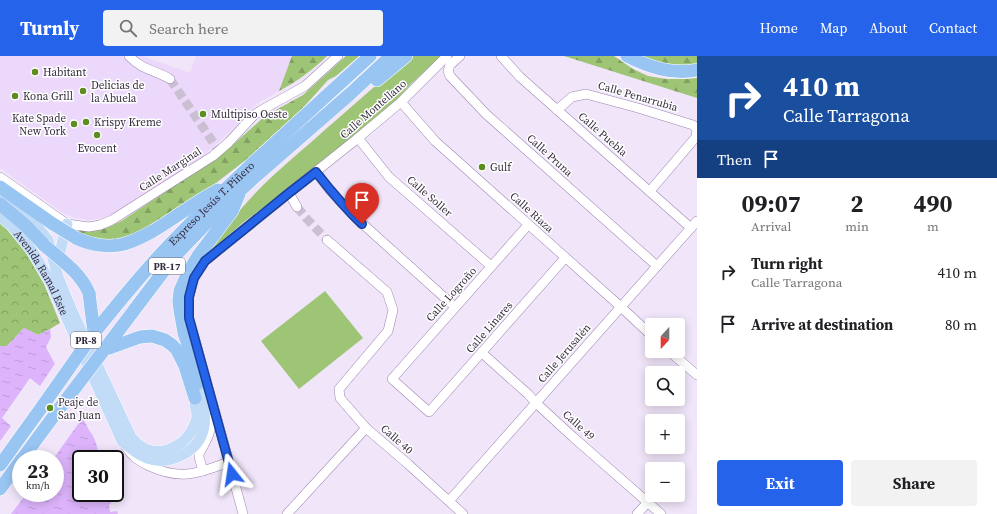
<!DOCTYPE html>
<meta charset="utf-8">
<style>
body{margin:0;font-family:"Source Serif 4",serif;background:#f2f2f2;color:#202124;height:100vh;display:flex;flex-direction:column;font-size:15px;white-space:nowrap}
*{box-sizing:border-box;margin:0}
p{font-size:13px;color:#757577}
.icon{flex:none;width:22px;height:22px;fill:none;stroke:currentColor;stroke-width:2;stroke-linecap:round;stroke-linejoin:round}
.map{position:relative;flex:1;overflow:hidden}
.details{display:flex;flex-direction:column;background:#fff;width:300px}
.details>*{flex:none}
.hud{background:#1a4fa0;color:#fff;overflow:hidden}
.needle{width:26px;rotate:201deg}
.tools{position:absolute;left:645px;top:262px;display:grid;gap:8px}
.tools a{display:grid;place-items:center;width:40px;height:40px;border-radius:4px;background:#fff;box-shadow:0 2px 10px #0003;font-size:20px}
.speed{position:absolute;left:12px;top:394px;display:flex;gap:8px;font-size:20px;font-weight:700;text-align:center}
.speed>*{display:grid;place-content:center;width:52px;height:52px;border-radius:50%;background:#fff;box-shadow:0 2px 10px #0003;line-height:1}
.speed small{font-size:10px;font-weight:400}
.speed .limit{border:2px solid #111;border-radius:6px;background:#fff;color:#111}
.pin{position:absolute;display:grid;place-items:center;width:34px;height:34px;color:#fff;margin:-41px -17px;border-radius:50% 50% 50% 0;rotate:-45deg;box-shadow:0 0 4px #0007}
.pin .icon{rotate:45deg}
.me{position:absolute;width:44px;margin:-22px;rotate:345deg;stroke-linejoin:round;filter:drop-shadow(0 0 3px #0008)}
.turn{display:flex;align-items:center;gap:14px;height:84px;padding:0 20px;font-size:18px}
.turn .icon{width:52px;height:52px;stroke-width:2.5}
.turn b{display:block;font-size:28px;line-height:34px}
.then{display:flex;align-items:center;height:38px;padding:0 20px;background:#0003;gap:8px;font-size:15px}
.eta{display:flex;justify-content:space-evenly;align-items:center;height:68px;text-align:center}
.eta b{font-size:24px;font-weight:700;line-height:28px}
.button{display:flex;gap:8px;margin-top:auto;padding:8px 20px}
.button a{flex:1;height:46px;border-radius:4px;background:#2563eb;color:#fff;font-size:16px;font-weight:700;line-height:46px;text-align:center}
.button a+a{background:#f2f2f2;color:#202124}
ul{padding:0;list-style:none}
li{display:flex;align-items:center;gap:12px;height:52px;padding:0 20px}
li div{flex:1}
li b{display:block;font-size:15px}
li em{font-style:normal}
header{display:flex;align-items:center;gap:24px;box-sizing:border-box;height:56px;padding:0 20px;background:#2563eb;color:#fff}
header strong{font-size:19px}
nav{display:flex;gap:22px;margin-inline-start:auto;font-size:14px}
.search{width:280px;height:36px;background:#f2f2f2;display:flex;align-items:center;gap:10px;box-sizing:border-box;padding:0 14px;border-radius:4px;color:#757577;font-size:15px}
main{display:flex;flex:1;min-height:0}
.map>svg:first-child{display:block}
</style>
<header>
<strong>Turnly</strong>
<div class="search"><svg class="icon" aria-label="search" viewBox="0 0 24 24"><circle cx="10" cy="10" r="6"/><path d="M15 15l6 6"/></svg>Search here</div>
<nav><a>Home</a><a>Map</a><a>About</a><a>Contact</a></nav>
</header>
<main>
<div class="map">
<svg width="697" height="458" viewBox="0 0 697 458">
<defs>
<pattern id="forest-firs" width="22" height="20" patternUnits="userSpaceOnUse"><rect width="22" height="20" fill="#9dc575"/><path d="M5 1l3.5 6h-7zM16 11l3.5 6h-7z" fill="#81a061"/></pattern>
<pattern id="park-crowns" width="20" height="18" patternUnits="userSpaceOnUse"><rect width="20" height="18" fill="#9dc575"/><path d="M2 6a3 3 0 1 1 6 0M12 15a3 3 0 1 1 6 0" fill="none" stroke="#81a061"/></pattern>
<pattern id="water-ripples" width="26" height="14" patternUnits="userSpaceOnUse"><rect width="26" height="14" fill="#ddb4fb"/><path d="M2 4q2-2 4 0t4 0M15 11q2-2 4 0t4 0" fill="none" stroke="#be9bd8"/></pattern>
</defs>
<rect width="100%" height="100%" fill="#f0e5f9"/>
<path fill="#ebd8fa" d="M0,0H145V1L190,17L196,0H292L279,35L256,48L235,71L203,100L124,152L105,162L89,164L75,162L63,157L0,112Z"/>
<g fill="#9dc575">
<path d="M413,0H441L411,28L394,47L325,106L245,165L206,199C220,180 233,161 249,144C272,118 301,96 327,72C355,48 383,22 413,0Z"/>
<path d="M325,235L363,282L299,333L261,285Z"/>
</g>
<g fill="url(#forest-firs)">
<path d="M292,0H327C313,14 296,26 279,35Z"/>
<path d="M346,0H359L336,20L328,24L302,53L247,103L185,151L161,168L110,187L72,176C78,174 84,175 91,175C103,174 112,170 123,164L225,96L265,60L303,39Z"/>
<path d="M564,0H614L633,13L648,20L666,23H685L697,22V42Z"/>
<path d="M637,0H697V10L674,12Z"/>
</g>
<path fill="url(#park-crowns)" d="M0,167L4,170L25,195L44,228L60,267L50,273L38,279L24,272L7,290H0Z"/>
<path fill="url(#water-ripples)" fill-rule="evenodd" d="M24,272L38,279L50,273L51,281L46,291L89,374C98,386 96,391 100,403H81V437H110L111,447L109,449L110,456L117,455L118,458H0V290H7ZM21,403H55V437H21Z"/>
<path fill="#f0e5f9" d="M56,306L84,360L53,403H21V437H27L11,458H0V385L11,370L2,362L30,322L40,330Z"/>
<g fill="none" stroke-linecap="round" stroke-linejoin="round">
<g stroke="#cbc0d3" stroke-width="9" stroke-dasharray="9 4.5" stroke-linecap="butt">
<path d="M170,23L219,95"/>
<path d="M297,151L307,163L327,184"/>
</g>
<defs>
<g id="minor">
<path d="M129,0C142,14 155,14 170,23"/>
<path d="M460,0L450,9L448,15L450,20L486,58L657,210"/>
<path d="M501,0L520,21L691,172"/>
<path d="M401,46L435,85L621,251L652,280"/>
<path d="M557,54L572,41L586,38L638,52L693,69L697,73L696,81L650,135"/>
<path d="M358,82L389,121L491,210"/>
<path d="M316,116L329,133L355,161L455,251"/>
<path d="M0,121L67,168L89,171L100,169L112,164L213,100L229,86L254,59L260,55L305,30L338,0"/>
<path d="M289,137L297,151"/>
<path d="M528,169L392,323L429,356L565,202"/>
<path d="M327,184L387,236L393,254L388,275L339,333L340,342L366,372L408,408L463,458"/>
<path d="M669,295L697,319"/>
<path d="M482,297L528,338L536,347L573,381L661,458"/>
<path d="M126,391C132,401 139,405 149,410C182,425 198,417 229,406"/>
<path d="M203,415L199,401V398C203,390 215,372 209,364C208,362 206,361 204,359"/>
<path d="M449,445L697,165"/>
<path d="M243,458L229,406L189,262V241L194,222L205,205L289,137L358,82L401,46L447,0"/>
<path d="M287,458L366,372"/>
<path d="M637,458L648,446"/>
</g>
<g id="major">
<path d="M5,142L14,149L29,161L48,184L58,221L72,255L131,381C136,387 141,392 148,394C167,400 187,387 194,370C195,367 197,364 197,361C197,357 196,353 195,349"/>
<path id="s1" d="M0,160L12,170L32,195L51,227L122,385C130,392 137,398 147,402C170,410 200,396 204,370C206,357 201,340 198,327"/>
<path d="M57,208L67,168"/>
</g>
<g id="highway">
<path d="M627,0C649,11 672,19 697,14"/>
<path d="M377,24L406,0"/>
<path d="M0,131L53,168"/>
<path d="M0,148L26,170L44,189"/>
<path d="M76,182C91,189 109,192 124,188C134,185 144,180 153,175C175,162 195,146 218,134"/>
<path d="M89,237L94,277"/>
<path id="s2" d="M94,277C120,245 146,212 175,183C237,119 305,60 370,0"/>
<path d="M104,294L175,200L222,151L257,119L350,38L391,0"/>
<path d="M104,294L140,281L152,280L165,284L172,289L177,294L185,310L195,342"/>
<path d="M198,327L193,303L184,277L180,254L179,245L180,235L188,217L198,200L232,155L239,138"/>
<path d="M22,403L56,357"/>
<path d="M0,409L44,348"/>
<path d="M0,433L21,404"/>
</g>
</defs>
<use href="#minor" stroke="#9f84b2" stroke-width="10"/>
<use href="#major" stroke="#fff" stroke-width="12"/>
<use href="#highway" stroke="#fff" stroke-width="14"/>
<use href="#minor" stroke="#fff" stroke-width="9"/>
<use href="#major" stroke="#c2dcf8" stroke-width="11"/>
<use href="#highway" stroke="#99c5f3" stroke-width="13"/>
<defs>
<g id="highway-bridge">
<path d="M53,168L76,182"/>
<path d="M44,189C60,203 80,216 89,237"/>
<path d="M44,348L94,277"/>
<path d="M56,357L104,294"/>
</g>
</defs>
<use href="#highway-bridge" stroke="#fff" stroke-width="14" stroke-linecap="butt"/>
<use href="#highway-bridge" stroke="#99c5f3" stroke-width="13"/>
</g>
<g fill="none" stroke-linecap="round" stroke-linejoin="round">
<defs>
<path id="route" d="M232,418L189,262V241L194,222L205,205L289,137L316,116C330,134 345,152 362,168"/>
</defs>
<use href="#route" stroke="#184099" stroke-width="10"/>
<use href="#route" stroke="#2563eb" stroke-width="7"/>
</g>
<g fill="#5d8c1f" stroke="#fff" stroke-width="1.5">
<circle cx="35" cy="16" r="4"/>
<circle cx="83" cy="35" r="4"/>
<circle cx="15" cy="40" r="4"/>
<circle cx="203" cy="58" r="4"/>
<circle cx="86" cy="66" r="4"/>
<circle cx="74" cy="68" r="4"/>
<circle cx="97" cy="79" r="4"/>
<circle cx="482" cy="111" r="4"/>
<circle cx="50" cy="352" r="4"/>
</g>
<g text-anchor="middle" stroke-width="3" stroke-linejoin="round" paint-order="stroke">
<g fill="#fff" stroke="#726a77" stroke-width="1">
<rect x="149" y="202" width="36" height="16" rx="3"/>
<rect x="71" y="276" width="30" height="16" rx="3"/>
</g>
<g font-size="10" font-weight="bold" fill="#352a3d">
<text x="167" y="214">PR-17</text>
<text x="86" y="288">PR-8</text>
</g>
<g font-size="11" fill="#352a3d" stroke="#fff" text-anchor="start">
<text x="43" y="20">Habitant</text>
<text x="91" y="33">Delicias de<tspan x="91" dy="13">la Abuela</tspan></text>
<text x="23" y="44">Kona Grill</text>
<text x="211" y="62">Multipiso Oeste</text>
<text x="66" y="66" text-anchor="end">Kate Spade<tspan x="66" dy="13">New York</tspan></text>
<text x="94" y="70">Krispy Kreme</text>
<text x="97" y="96" text-anchor="middle">Evocent</text>
<text x="490" y="115">Gulf</text>
<text x="58" y="350">Peaje de<tspan x="58" dy="13">San Juan</tspan></text>
</g>
<g font-size="11" fill="#352a3d" stroke="#fff">
<text transform="translate(638 40) rotate(16)" y="4">Calle Penarrubia</text>
<text transform="translate(373 53) rotate(-41)" y="4">Calle Montellano</text>
<text transform="translate(603 78) rotate(41)" y="4">Calle Puebla</text>
<text transform="translate(550 99) rotate(42)" y="4">Calle Pruna</text>
<text transform="translate(170 113) rotate(-33)" y="4">Calle Marginal</text>
<text transform="translate(430 140) rotate(41)" y="4">Calle Soller</text>
<text dy="4" stroke="none"><textPath href="#s2" startOffset="175">Expreso Jesús T. Piñero</textPath></text>
<text transform="translate(532 156) rotate(42)" y="4">Calle Riaza</text>
<text dy="4" stroke="none"><textPath href="#s1" startOffset="71">Avenida Ramal Este</textPath></text>
<text transform="translate(451 238) rotate(-48)" y="4">Calle Logroño</text>
<text transform="translate(489 271) rotate(-49)" y="4">Calle Linares</text>
<text transform="translate(564 297) rotate(-49)" y="4">Calle Jerusalén</text>
<text transform="translate(579 369) rotate(42)" y="4">Calle 49</text>
<text transform="translate(397 383) rotate(41)" y="4">Calle 40</text>
</g>
</g>
</svg>
<div class="tools">
<a><svg class="needle" viewBox="-14 -14 28 28"><path d="M0-13l5 13h-10z" fill="#e53935"/><path d="M0 13l5-13h-10z" fill="#757577"/></svg></a>
<a><svg class="icon" aria-label="search" viewBox="0 0 24 24"><circle cx="10" cy="10" r="6"/><path d="M15 15l6 6"/></svg></a>
<a>+</a>
<a>−</a>
</div>
<div class="speed"><div>23<small>km/h</small></div><div class="limit">30</div></div>
<div class="pin" style="left:362px;top:168px;background:#d93025"><svg class="icon" aria-label="arrive" viewBox="0 0 24 24"><path d="M6 21V4h12l-3 4 3 4H6"/></svg></div>
<svg class="me" style="left:232px;top:418px" viewBox="-20 -20 40 40"><path d="M0-17L14 15 0 8-14 15z" fill="#2563eb" stroke="#fff" stroke-width="4"/></svg>
</div>
<section class="details">
<div class="hud">
<div class="turn"><svg class="icon" aria-label="right" viewBox="0 0 24 24"><path d="M7 20v-9h11M14 6l5 5-5 5"/></svg><div><b>410 m</b>Calle Tarragona</div></div>
<div class="then">Then<svg class="icon" aria-label="arrive" viewBox="0 0 24 24"><path d="M6 21V4h12l-3 4 3 4H6"/></svg></div>
</div>
<div class="eta">
<div><b>09:07</b><p>Arrival</p></div>
<div><b>2</b><p>min</p></div>
<div><b>490</b><p>m</p></div>
</div>
<ul>
<li><svg class="icon" aria-label="right" viewBox="0 0 24 24"><path d="M7 20v-9h11M14 6l5 5-5 5"/></svg><div><b>Turn right</b><p>Calle Tarragona</p></div><em>410 m</em></li>
<li><svg class="icon" aria-label="arrive" viewBox="0 0 24 24"><path d="M6 21V4h12l-3 4 3 4H6"/></svg><div><b>Arrive at destination</b></div><em>80 m</em></li>
</ul>
<div class="button"><a>Exit</a><a>Share</a></div>
</section>
</main>
